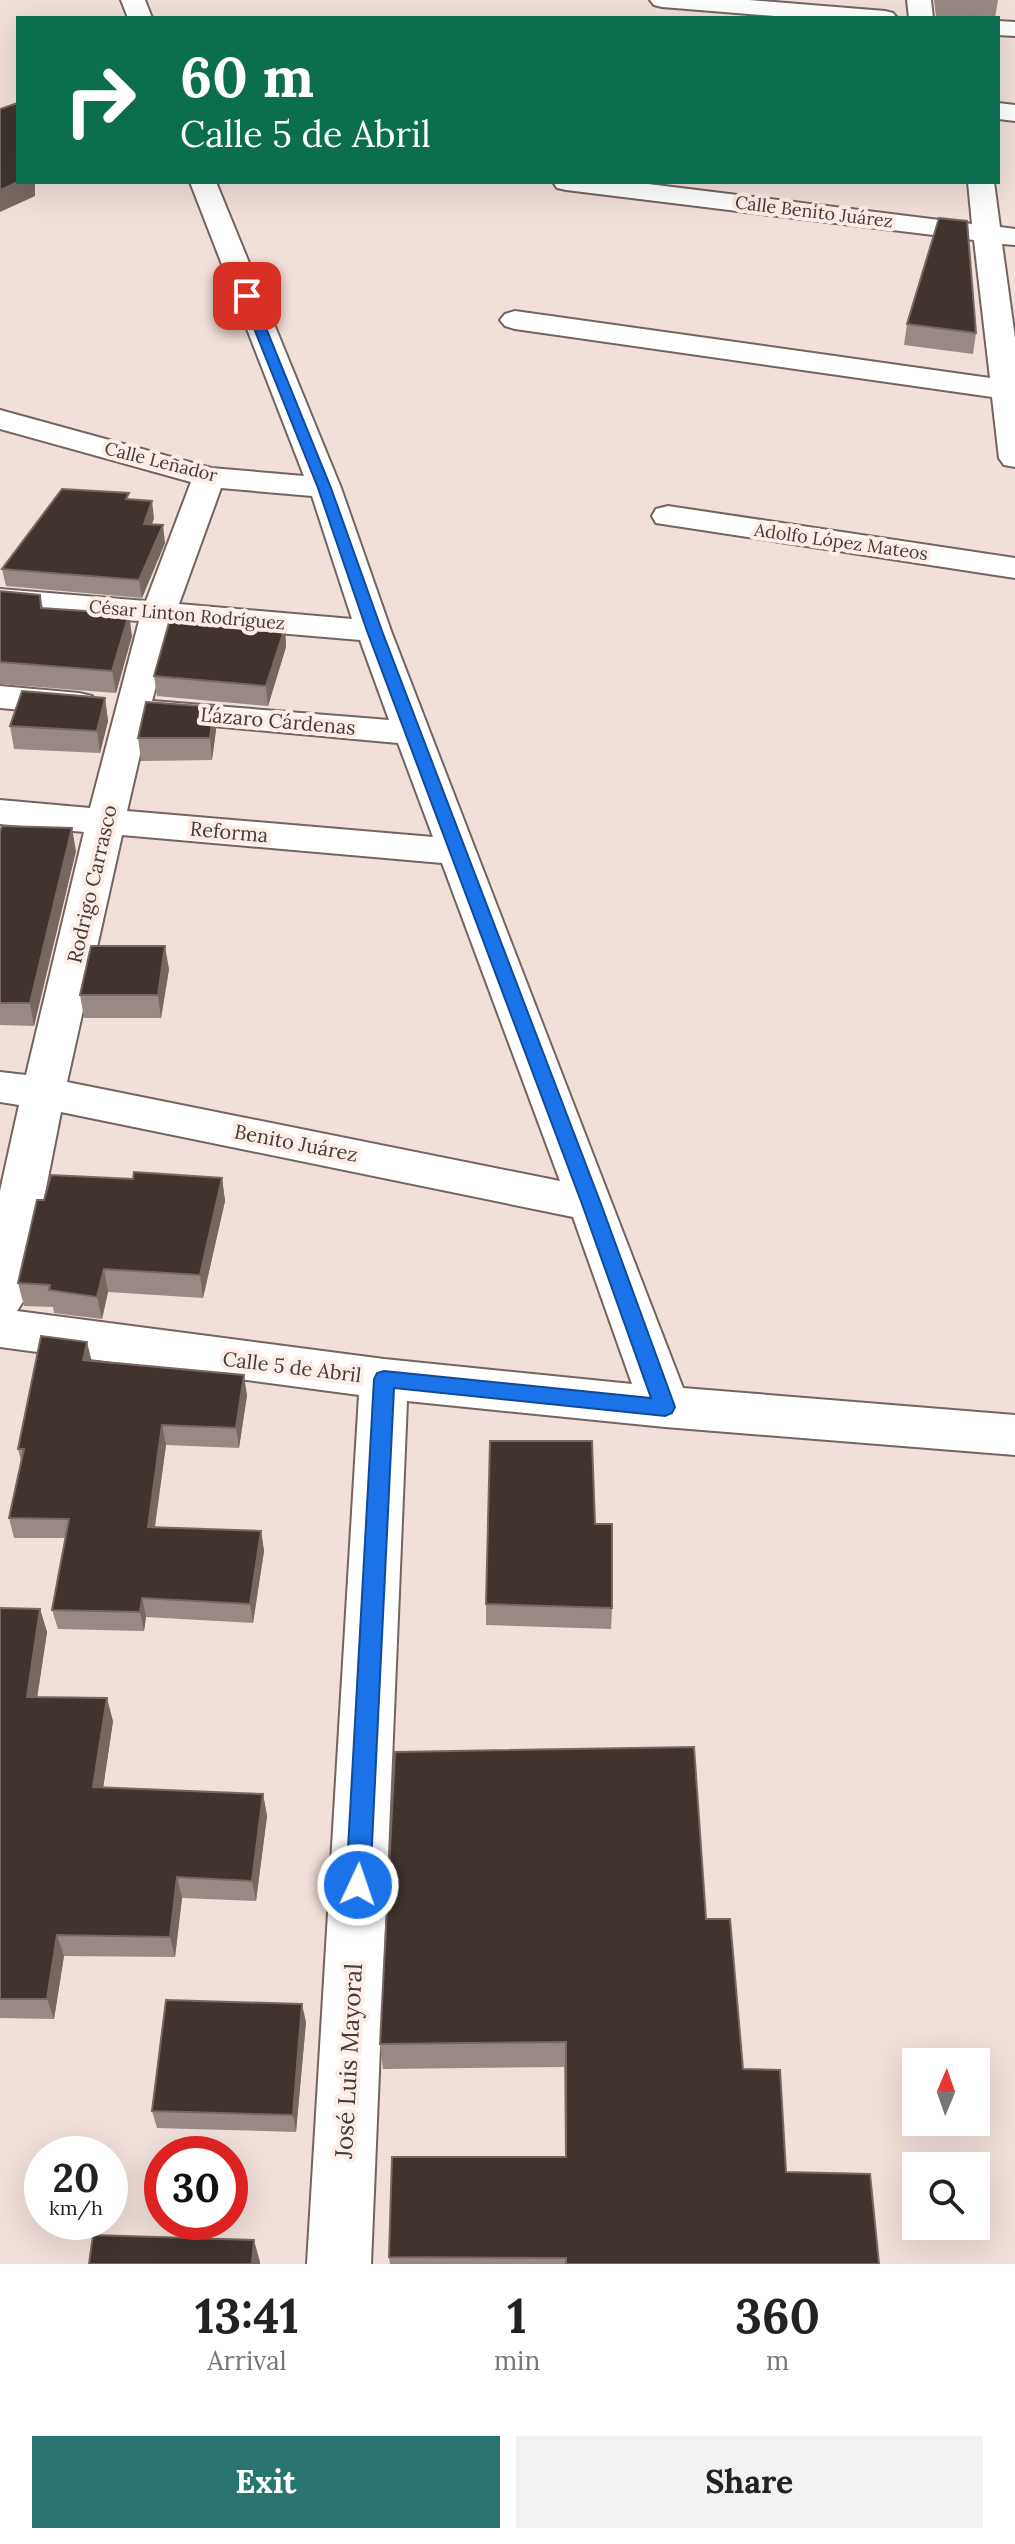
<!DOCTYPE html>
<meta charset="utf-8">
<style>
body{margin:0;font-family:Lora,serif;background:#f2f2f2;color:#222;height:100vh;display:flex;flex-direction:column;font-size:30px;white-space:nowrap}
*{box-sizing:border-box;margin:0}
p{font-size:26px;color:#767676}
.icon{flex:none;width:44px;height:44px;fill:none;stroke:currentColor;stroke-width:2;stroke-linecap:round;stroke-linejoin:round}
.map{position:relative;height:2264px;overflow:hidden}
.details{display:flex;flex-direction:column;background:#fff;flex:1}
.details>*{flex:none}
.hud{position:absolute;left:16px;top:16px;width:984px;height:168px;border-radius:0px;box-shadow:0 8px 32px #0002;background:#0b6e4f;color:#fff;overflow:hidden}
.needle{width:52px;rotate:2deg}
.fabs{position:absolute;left:902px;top:2048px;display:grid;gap:16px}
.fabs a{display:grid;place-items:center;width:88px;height:88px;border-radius:0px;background:#fff;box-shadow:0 8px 32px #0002;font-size:40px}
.speed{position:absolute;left:24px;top:2136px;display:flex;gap:16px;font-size:40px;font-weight:700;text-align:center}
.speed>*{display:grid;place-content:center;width:104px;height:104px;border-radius:50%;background:#fff;box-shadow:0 8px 32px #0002;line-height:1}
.speed small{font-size:20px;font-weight:400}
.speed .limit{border:12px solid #d22;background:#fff;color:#111}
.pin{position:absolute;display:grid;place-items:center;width:68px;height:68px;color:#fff;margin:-34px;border-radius:16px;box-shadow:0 4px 12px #0006}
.me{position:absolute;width:88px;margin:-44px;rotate:3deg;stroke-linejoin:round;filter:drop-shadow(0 0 6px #0008)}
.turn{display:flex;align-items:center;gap:28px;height:168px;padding:0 32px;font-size:36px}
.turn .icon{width:104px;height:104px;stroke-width:2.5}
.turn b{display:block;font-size:56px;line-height:68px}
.eta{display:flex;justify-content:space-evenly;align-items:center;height:136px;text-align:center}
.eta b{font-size:48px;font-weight:800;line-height:56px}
.cta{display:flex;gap:16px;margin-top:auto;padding:16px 32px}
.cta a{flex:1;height:92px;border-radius:0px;background:#2b7571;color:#fff;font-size:32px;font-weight:800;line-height:92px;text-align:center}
.cta a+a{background:#f2f2f2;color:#222}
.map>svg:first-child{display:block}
</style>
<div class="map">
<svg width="1015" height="2264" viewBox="0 0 1015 2264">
<rect width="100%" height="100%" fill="#f1dfd9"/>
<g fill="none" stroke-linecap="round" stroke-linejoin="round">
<defs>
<g id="minor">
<path d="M121,0H145L152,18H128Z"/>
<path d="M650,0H749L885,11L893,13L897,18H798L662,7L654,5Z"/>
<path d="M907,0H931L933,18H909Z"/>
<path d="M998,21L1015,22V36L998,35Z"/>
<path d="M998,103L1015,105V121L998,119Z"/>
<path d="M190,182H216L341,488L391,631L683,1388L1015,1415V1455L665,1427L407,1401L371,2264H307L359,1395L0,1347V1191L19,1105L0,1102V1072L26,1075L84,832L0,824V800L90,808L139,621L0,609V589L146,601L191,482L0,429V410L211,468L304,476ZM221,488L312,496L352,619L179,604ZM173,624L360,640L389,720L152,701ZM148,720L398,743L433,837L127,811ZM122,835L442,863L560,1181L67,1082ZM61,1112L573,1217L632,1384L384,1359L17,1311L24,1300Z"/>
<path d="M553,182H632L972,224L968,182H994L1000,227L1015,229V245L1002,244L1015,338V467L1004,465L999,458L992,397L515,329L505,326L500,320L505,314L515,311L990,378L974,240L566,190L557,188Z"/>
<path d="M668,506L1015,558V578L656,523L652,516L656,509Z"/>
<path d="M0,686L79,693L92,696L97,704L92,712L79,715L0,708Z"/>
</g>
</defs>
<use href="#minor" stroke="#73645f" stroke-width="4"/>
<use href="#minor" fill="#fff" fill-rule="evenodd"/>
</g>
<g fill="#998984">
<path d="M934,0H998L995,18L936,16Z"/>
<path d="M907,324L976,333L973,354L904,345Z"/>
<path d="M130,500L154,518L152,524L165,543L142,598L6,586L2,569Z"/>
<path d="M0,591L40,595L43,608L132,636L116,693L0,684Z"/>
<path d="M285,627L286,647L268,706L157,696L154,676Z"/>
<path d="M105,698L108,721L100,753L14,749L10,726Z"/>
<path d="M214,707L216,730L212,760L141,761L138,738Z"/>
<path d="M0,832L76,851L34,1026L0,1025Z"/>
<path d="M169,969L161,1018H84L80,995Z"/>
<path d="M222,1178L225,1201L203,1298L108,1292L102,1319L54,1313L53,1307L24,1306L18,1283L44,1200L133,1179Z"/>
<path d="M92,1361L247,1395L239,1448L166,1445L155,1527L261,1531L264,1551L253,1623L146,1617L144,1631L58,1629L52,1610L65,1538H14L9,1518L21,1461L18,1449Z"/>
<path d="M595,1524L612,1608L611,1629L486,1625V1604Z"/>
<path d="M0,1608L40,1609L47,1632L37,1697L113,1721L103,1788L263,1794L267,1816L256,1901L182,1898L175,1957L64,1956L54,2019L0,2018Z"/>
<path d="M706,1919L743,2069L786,2172L879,2264H390L389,2257L565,2157L564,2067L383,2069L380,2044Z"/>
<path d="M306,2022L296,2132L157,2128L152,2111Z"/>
</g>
<g fill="#766761">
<path d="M18,182H35V196L0,212V190Z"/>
<path d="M152,501L154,518L146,541L144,524Z"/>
<path d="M163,525L165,543L142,598L139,580Z"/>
<path d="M129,614L132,636L116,693L112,671Z"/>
<path d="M285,627L286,647L268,706L266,686Z"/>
<path d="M105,698L108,721L100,753L97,731Z"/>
<path d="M214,707L216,730L212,760L210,738Z"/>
<path d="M72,828L76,851L34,1026L30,1003Z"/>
<path d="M165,946L169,969L161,1018L158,995Z"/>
<path d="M222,1178L225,1201L203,1298L200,1275Z"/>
<path d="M104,1269L108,1292L102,1319L97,1297Z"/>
<path d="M87,1342L92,1362L83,1360Z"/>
<path d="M244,1375L247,1395L239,1448L236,1428Z"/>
<path d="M162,1425L166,1445L152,1546L148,1527Z"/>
<path d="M261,1531L264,1551L253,1623L250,1604Z"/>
<path d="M142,1598L146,1617L144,1631L140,1612Z"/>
<path d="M40,1609L47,1632L34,1719L27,1697Z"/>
<path d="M107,1698L113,1721L100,1809L93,1787Z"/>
<path d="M263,1794L267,1816L256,1901L252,1881Z"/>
<path d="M177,1877L182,1898L175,1957L170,1937Z"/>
<path d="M57,1935L64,1956L54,2019L47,1999Z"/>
<path d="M302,2004L306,2022L296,2132L293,2115Z"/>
<path d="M254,2240L260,2262V2264H252Z"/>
</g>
<g fill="#41332e" stroke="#766761" stroke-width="2">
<path d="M18,103V182L0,190V109Z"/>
<path d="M939,218L967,221L976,333L907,324Z"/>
<path d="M62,489L129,493L126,499L152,501L144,524L163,525L139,580L2,569Z"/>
<path d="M0,591L40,595L41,608L129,614L112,671L0,662Z"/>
<path d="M170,619L285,627L266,686L154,676Z"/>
<path d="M22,691L105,698L97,731L10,726Z"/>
<path d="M146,702L214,707L210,738H138Z"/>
<path d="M2,826L72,828L30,1003H0V832Z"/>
<path d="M91,946H165L158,995H80Z"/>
<path d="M134,1172L222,1178L200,1275L104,1269L97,1297L49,1290L50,1285L18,1283L37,1200H44L51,1175L133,1179Z"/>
<path d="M41,1336L87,1342L83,1360L244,1375L236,1428L162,1425L148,1527L261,1531L250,1604L142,1598L140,1612L52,1610L69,1519L9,1518L24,1449H18Z"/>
<path d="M490,1441H592L595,1524H612V1608L486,1604Z"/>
<path d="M0,1608L40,1609L27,1697L107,1698L93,1787L263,1794L252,1881L177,1877L170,1937L57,1935L47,1999H0Z"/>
<path d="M694,1747L706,1919H730L743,2069L780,2070L786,2172L870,2174L879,2264H566V2258L389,2257L392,2157H566V2042L380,2044L395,1752Z"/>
<path d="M166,2000L302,2004L293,2115L152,2111Z"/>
<path d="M93,2235L254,2240L252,2264H89Z"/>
</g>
<path fill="#1a73e8" stroke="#114b97" stroke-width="2" d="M247,292L253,296L331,488L382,631L601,1204L675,1407L672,1413L665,1416L394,1388L370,1885L367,1893L358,1896L350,1893L346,1885L374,1379L377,1373L384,1371L651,1398L582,1204L367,631L318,488L241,296Z"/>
<g text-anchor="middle" stroke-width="8" stroke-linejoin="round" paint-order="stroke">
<g font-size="18" fill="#423b39" stroke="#feede6">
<text transform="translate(814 212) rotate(7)" y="6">Calle Benito Juárez</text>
<text transform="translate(161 462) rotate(14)" y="6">Calle Leñador</text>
<text transform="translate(841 542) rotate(8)" y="6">Adolfo López Mateos</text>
<text transform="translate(187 615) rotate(5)" y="6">César Linton Rodríguez</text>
</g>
<g font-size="20" fill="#423b39" stroke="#feede6">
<text transform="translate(278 721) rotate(5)" y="7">Lázaro Cárdenas</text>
<text transform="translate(229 832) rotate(5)" y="7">Reforma</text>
<text transform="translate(92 884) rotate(-77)" y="7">Rodrigo Carrasco</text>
<text transform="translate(296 1143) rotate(11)" y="7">Benito Juárez</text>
<text transform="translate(292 1367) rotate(7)" y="7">Calle 5 de Abril</text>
</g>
<g font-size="24" fill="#423b39" stroke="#feede6">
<text transform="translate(349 2061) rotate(-87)" y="8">José Luis Mayoral</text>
</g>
</g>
</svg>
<div class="fabs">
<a><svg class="needle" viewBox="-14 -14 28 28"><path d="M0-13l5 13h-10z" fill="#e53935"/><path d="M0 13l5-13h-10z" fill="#767676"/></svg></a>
<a><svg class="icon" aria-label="search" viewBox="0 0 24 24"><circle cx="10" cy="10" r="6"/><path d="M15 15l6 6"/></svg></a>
</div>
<div class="speed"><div>20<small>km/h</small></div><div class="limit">30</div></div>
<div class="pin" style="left:247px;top:296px;background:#d93025"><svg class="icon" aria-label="arrive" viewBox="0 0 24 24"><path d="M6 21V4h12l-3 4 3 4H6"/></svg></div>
<svg class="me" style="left:358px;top:1885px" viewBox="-20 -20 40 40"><circle r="17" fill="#1a73e8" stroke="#fff" stroke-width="3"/><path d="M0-11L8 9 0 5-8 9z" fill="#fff"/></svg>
<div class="hud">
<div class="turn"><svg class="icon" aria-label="right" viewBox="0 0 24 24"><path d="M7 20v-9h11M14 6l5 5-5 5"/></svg><div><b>60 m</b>Calle 5 de Abril</div></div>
</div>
</div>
<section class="details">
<div class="eta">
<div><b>13:41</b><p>Arrival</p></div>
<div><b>1</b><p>min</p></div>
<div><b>360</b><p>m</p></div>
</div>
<div class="cta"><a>Exit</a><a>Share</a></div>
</section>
